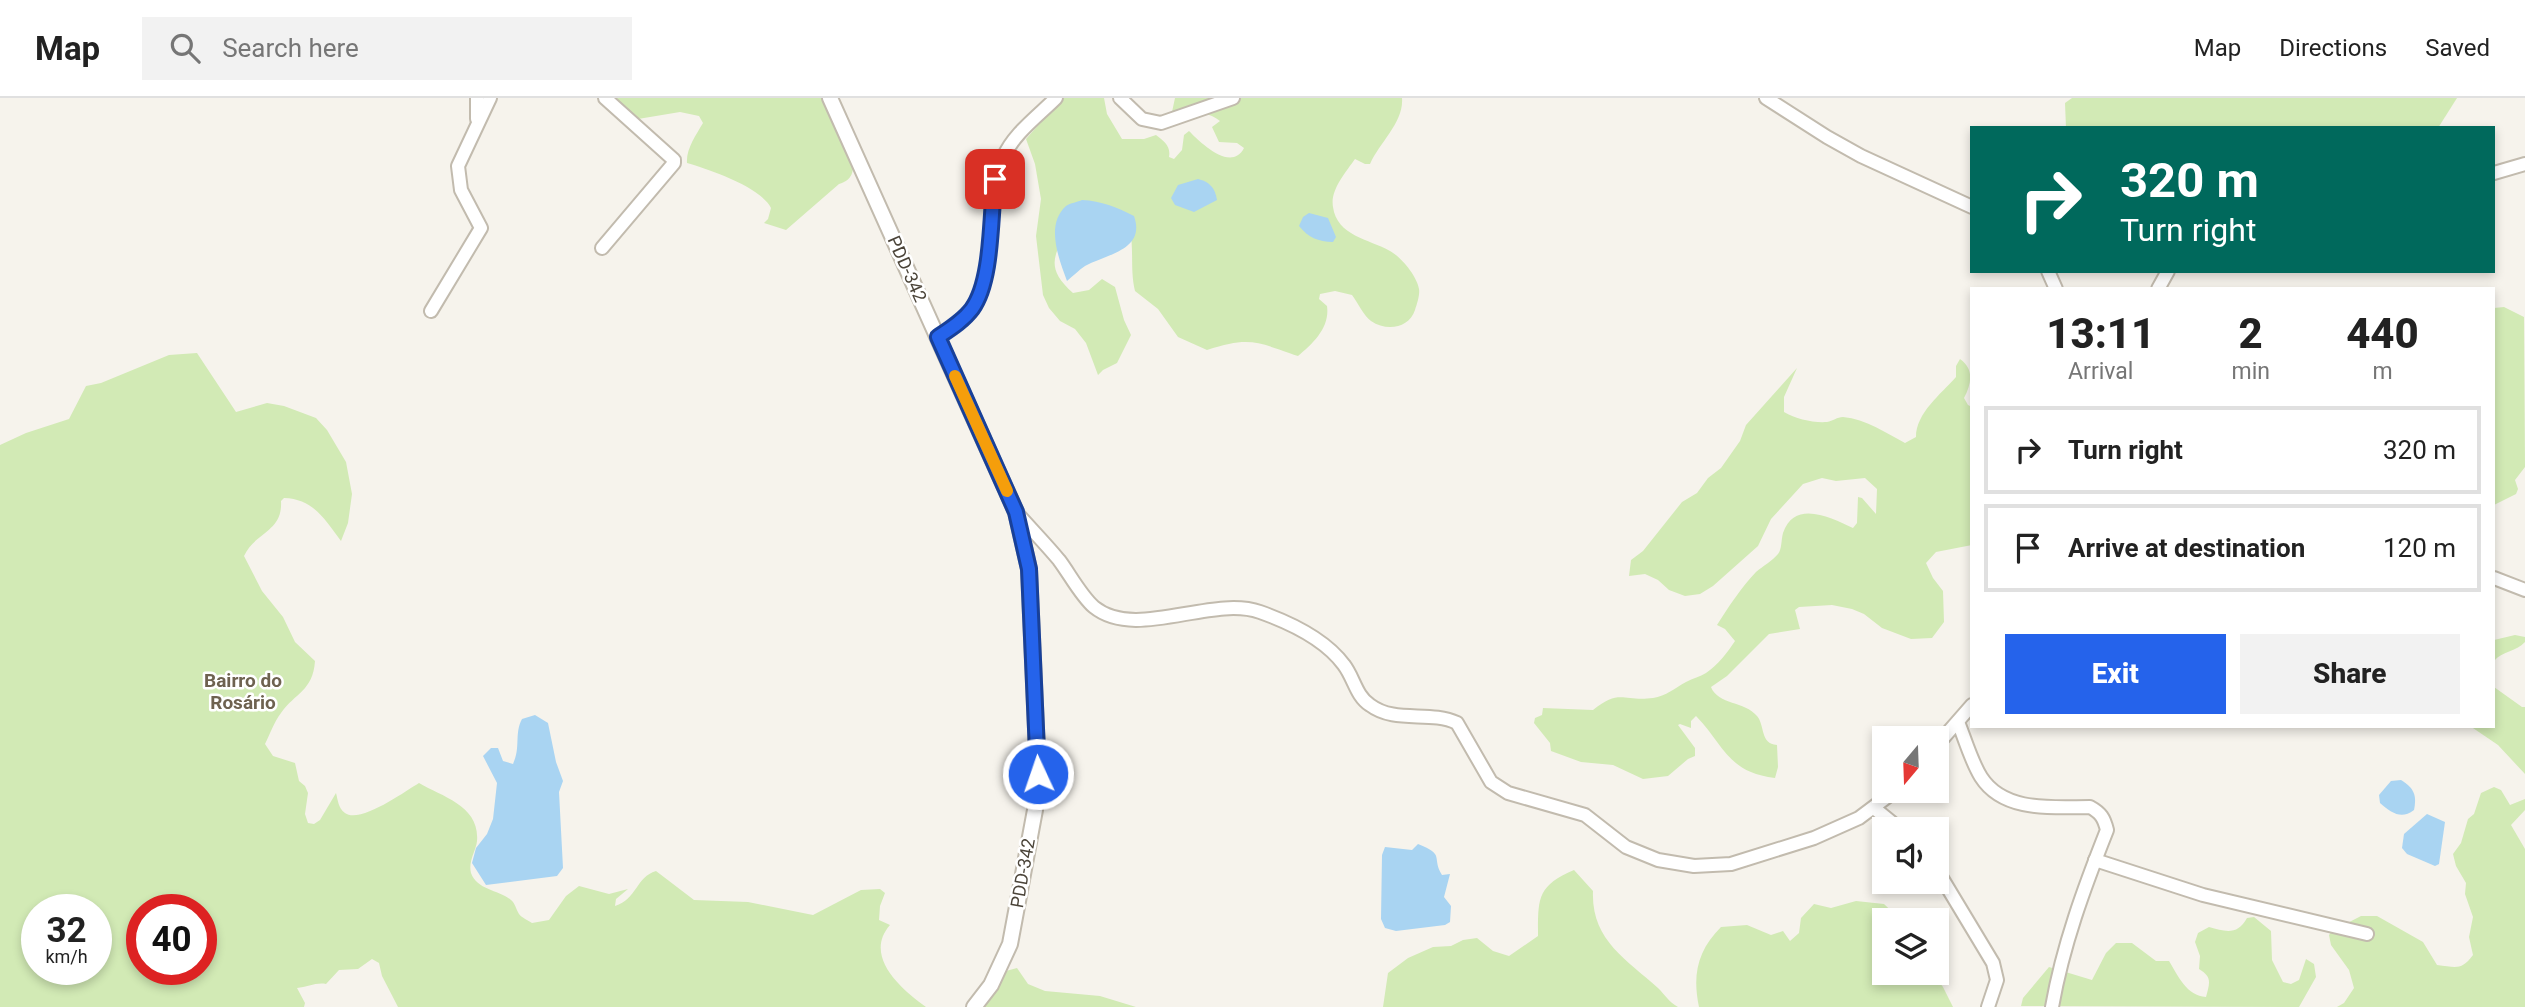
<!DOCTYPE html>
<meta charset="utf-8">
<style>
body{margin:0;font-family:Roboto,sans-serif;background:#f2f2f2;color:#222;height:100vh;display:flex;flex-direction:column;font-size:26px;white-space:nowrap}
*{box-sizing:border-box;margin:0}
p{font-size:23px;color:#767676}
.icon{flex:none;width:38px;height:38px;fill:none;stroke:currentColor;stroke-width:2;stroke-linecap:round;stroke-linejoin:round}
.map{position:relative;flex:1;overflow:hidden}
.drawer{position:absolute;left:1970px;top:189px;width:525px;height:441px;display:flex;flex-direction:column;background:#fff;border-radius:0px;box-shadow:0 4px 10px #0003}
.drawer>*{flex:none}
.banner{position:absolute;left:1970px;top:28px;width:525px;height:147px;border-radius:0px;box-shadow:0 4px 10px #0003;background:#00695c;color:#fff;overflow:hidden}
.needle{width:46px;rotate:199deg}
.controls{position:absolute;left:1872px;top:628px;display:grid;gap:14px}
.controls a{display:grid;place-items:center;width:77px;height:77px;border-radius:0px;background:#fff;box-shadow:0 4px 10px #0003;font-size:35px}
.speed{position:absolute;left:21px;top:796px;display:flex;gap:14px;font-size:35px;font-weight:700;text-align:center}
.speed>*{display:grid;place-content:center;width:91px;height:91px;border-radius:50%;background:#fff;box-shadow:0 4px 10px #0003;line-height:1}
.speed small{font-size:18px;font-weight:400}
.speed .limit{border:10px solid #d22;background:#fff;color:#111}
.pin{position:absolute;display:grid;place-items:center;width:60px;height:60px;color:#fff;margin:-30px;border-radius:14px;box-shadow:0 4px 10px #0006}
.me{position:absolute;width:77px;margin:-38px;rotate:357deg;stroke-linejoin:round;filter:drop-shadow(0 0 5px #0008)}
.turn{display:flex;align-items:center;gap:24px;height:147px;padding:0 35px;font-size:32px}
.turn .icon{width:91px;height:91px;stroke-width:2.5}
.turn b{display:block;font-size:49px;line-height:60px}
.eta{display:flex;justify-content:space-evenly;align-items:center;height:119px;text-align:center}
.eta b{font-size:42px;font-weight:800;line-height:49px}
.button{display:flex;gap:14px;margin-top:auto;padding:14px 35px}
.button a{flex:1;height:80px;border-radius:0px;background:#2563eb;color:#fff;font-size:28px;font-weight:800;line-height:80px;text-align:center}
.button a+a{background:#f2f2f2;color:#222}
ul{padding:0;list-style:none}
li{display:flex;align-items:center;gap:21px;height:88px;margin:0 14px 10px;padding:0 21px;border:4px solid #e0e0e0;border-radius:0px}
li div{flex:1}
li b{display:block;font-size:26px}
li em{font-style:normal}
header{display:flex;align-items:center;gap:42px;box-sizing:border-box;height:98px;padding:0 35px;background:#fff;border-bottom:2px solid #e0e0e0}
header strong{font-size:33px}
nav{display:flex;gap:38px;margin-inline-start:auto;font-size:24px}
.search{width:490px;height:63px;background:#f2f2f2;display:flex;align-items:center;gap:18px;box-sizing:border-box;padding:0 24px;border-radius:0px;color:#767676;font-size:26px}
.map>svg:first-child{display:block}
</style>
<header>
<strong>Map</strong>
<div class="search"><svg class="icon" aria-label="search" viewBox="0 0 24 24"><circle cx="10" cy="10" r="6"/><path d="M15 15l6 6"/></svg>Search here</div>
<nav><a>Map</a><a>Directions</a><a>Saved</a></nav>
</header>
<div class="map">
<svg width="2525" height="909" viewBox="0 0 2525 909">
<rect width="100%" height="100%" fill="#f6f3ec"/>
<g fill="#d2eab5" fill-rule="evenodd">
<path d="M609,0H825L837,36L854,61C853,74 853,82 839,86L786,132L764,125L768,121L771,110C761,89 708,71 687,65C686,51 696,37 703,25L699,18L680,14L638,21Z"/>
<path d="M1062,0H1104L1107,16L1122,41H1144L1156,37C1164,43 1171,48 1169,59L1174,61L1182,52L1184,37L1189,33C1200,44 1231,75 1244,50L1237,45L1219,44L1212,29L1220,23C1206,12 1189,14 1172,14L1175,0H1402C1404,24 1380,44 1370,66H1365L1355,61C1346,74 1330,92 1333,109C1337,138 1369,141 1390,153C1401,159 1417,178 1419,191C1420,197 1417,206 1415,212C1409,230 1387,234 1371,223C1364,218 1358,205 1352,197L1335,193L1320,196L1319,201L1327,208C1330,229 1314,245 1298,258C1257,244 1250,238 1207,252L1178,239L1158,211L1135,193C1130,172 1134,152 1130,131L1071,127C1054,156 1044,169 1073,195L1089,192L1102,181L1115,189L1124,222L1131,237L1117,265L1103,272L1098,277L1086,245L1075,231L1060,223L1049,210L1043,197L1036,138L1041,101L1035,66L1026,41Z"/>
<path d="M2072,0H2457L2438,30H2066L2065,5Z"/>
<path d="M2504,209L2524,219L2525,369L2515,382L2518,391L2516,396L2494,407V210Z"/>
<path d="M197,255L236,314L267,305L284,308L316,320L327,332L346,364L352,396L348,425L341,443C325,422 314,401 284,400L281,403C283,434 255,434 244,458L262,493L283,519L295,544L315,563C313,593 295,595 281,615C274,624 270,636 265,646L273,658L295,665L299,683L305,688L308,695L305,716L308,725L314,726L320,722L336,695C338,702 338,710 345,715C360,726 404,694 419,685C443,699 480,708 477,743C476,753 468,763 471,775C477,792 499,792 511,802C515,805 516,811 519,816C522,820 528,822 532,825L549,822L566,798L579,788L609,796L628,791L616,801L615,808C637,801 636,779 656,773L694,802L748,804L813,817L861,792L880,791L885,795L880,808L879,822L890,827C863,858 901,891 926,909H398L382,878L379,865L372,861L358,871L339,872L326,886C317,884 307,889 297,890L305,905L304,909H0V347L26,335L69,321L86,288L101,285L169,257ZM37,812H96V872H37ZM142,812H201V872H142Z"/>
<path d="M1960,261C1975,272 1971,286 1964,300L1968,307L1972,309V447L1936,454L1926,465L1933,480L1943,493L1944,524L1932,540L1911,541L1882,530L1864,516L1852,511L1832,507L1799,509L1795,512L1800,531L1769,536L1727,578L1711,589C1718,607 1745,603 1757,618C1765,627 1760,646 1777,647L1778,669L1775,680C1727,674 1725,648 1696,618L1691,623V630L1680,626L1678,627L1695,650V658L1688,661L1668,678L1643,681L1613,667L1581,664L1551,653L1550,645L1534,625L1535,620L1542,617L1543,610L1593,612C1620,590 1623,604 1653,600C1666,598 1675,590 1686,584C1693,580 1700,579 1706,575C1718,567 1727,555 1735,543L1725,531L1717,527C1729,508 1741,490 1756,474C1763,468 1772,463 1778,456C1782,451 1781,442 1783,435C1795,401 1831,420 1853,430L1857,425L1858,399L1862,400L1876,416L1877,391L1865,380L1836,383L1822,380L1803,386L1771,421L1758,448L1713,488L1700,496L1685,498L1669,492L1658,482L1645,476L1629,478L1631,462L1643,453L1682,404L1697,395L1708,380L1721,370L1740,343L1746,327L1797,270L1784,299V314C1796,321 1813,325 1827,324C1833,323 1837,319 1843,319C1866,321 1886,335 1905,345L1916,339C1916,315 1941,296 1956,279V268Z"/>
<path d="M2515,537L2525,539V544C2516,554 2502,553 2494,563V542Z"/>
<path d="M2494,589L2522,609H2525V676L2498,647L2470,628H2494Z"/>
<path d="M2494,689L2501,692L2510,707L2525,701V712L2511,727L2525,751V909H2337L2344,905L2354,890L2349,872L2331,847L2329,837L2332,833L2361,818H2377L2423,844L2437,867C2456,869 2461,873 2473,857L2469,839L2473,819L2465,796L2466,785L2456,768L2453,756L2461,745L2468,721L2474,716L2481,695Z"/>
<path d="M1574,772L1593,793C1591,842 1626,861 1658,890C1665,897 1669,904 1678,909H1383L1388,875L1408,860L1433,849L1451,848L1463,842L1477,840L1493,853L1509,858L1538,838C1538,800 1537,788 1574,772Z"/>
<path d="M1856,803L1884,806L1901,822H1885V875H1932L1943,889L1953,909H1699C1692,876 1698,852 1721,829L1747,827L1771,837L1783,833L1790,843L1799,835L1801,820L1814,806L1831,810Z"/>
<path d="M2254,819L2271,833L2272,862L2283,884L2291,886L2299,882L2306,861L2314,866L2316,879L2299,909L2021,908L2023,900L2049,869L2092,882L2106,855L2116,845H2132L2156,863H2169C2178,878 2187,898 2206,899C2210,884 2212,879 2199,871L2200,858L2195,844L2198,835L2209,829C2226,834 2238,837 2247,820Z"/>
<path d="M1017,870L1028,886L1045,893L1100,898L1136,909H980L1006,873Z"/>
</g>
<g fill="#a9d4f2">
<path d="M1198,81C1210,84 1215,90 1217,102L1194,114L1175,107L1171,100L1178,87Z"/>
<path d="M1082,102C1102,103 1116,109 1134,118C1146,152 1107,156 1085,168C1079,172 1073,178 1067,183C1059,161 1045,127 1066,108C1070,105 1078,104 1082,102Z"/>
<path d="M1309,115L1328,120L1336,139L1333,144C1318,144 1308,139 1299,128L1303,119Z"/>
<path d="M535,617L548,625L556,664L563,683L559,694L563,770L557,778L486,787L472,765L476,750L487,736L493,721L497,685L483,658L491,650H498L503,663L513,666C521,649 514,636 522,621Z"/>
<path d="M2401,682C2414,690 2417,697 2414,712C2401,722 2392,715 2380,705L2379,697L2391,683Z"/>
<path d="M2427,716L2445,724L2439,766L2435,768L2407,756L2402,750L2404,736Z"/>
<path d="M1418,746C1446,757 1431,759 1442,777L1450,776L1444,799L1451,808L1450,824L1445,827L1396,833L1385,830L1381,821L1382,757L1385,749L1412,752Z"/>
</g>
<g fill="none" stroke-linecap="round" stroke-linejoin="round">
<defs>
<g id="minor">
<path d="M477,0V21"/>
<path d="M1120,0L1142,21L1161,25L1233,0"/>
<path d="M1766,0L1827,39L1861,58L1972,109"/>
<path d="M2494,75L2525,66"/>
<path d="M602,150L674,65V62L605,0"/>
<path d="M2048,173L2056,191"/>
<path d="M2158,191L2168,173"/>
<path d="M431,213L481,130L461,92L458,68L490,0"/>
<path d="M938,239C950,231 962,223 971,212C1000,174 982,106 1003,60C1013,36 1038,18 1056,0"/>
<path d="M1016,414C1030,430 1045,445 1059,462C1069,475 1081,498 1094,509C1136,543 1211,497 1260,514C1291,525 1325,541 1344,567C1354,580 1356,598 1370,607C1395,626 1430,612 1457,625L1491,684L1508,695L1585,717L1626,749L1658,762L1694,768L1731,766L1814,740L1859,720L1895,693"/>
<path d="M2494,480L2525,492"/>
<path d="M1958,624C1965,641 1971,663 1981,679C2004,715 2054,709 2090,709C2101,715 2104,720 2107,732C2084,790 2063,847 2052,909"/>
<path d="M1937,647L1972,607"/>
<path d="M1874,710L1901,732"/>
<path d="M2095,762L2203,797L2367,836"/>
<path d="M1937,772L1993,865L1997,882L1988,909"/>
</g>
<path id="tertiary" d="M830,0L1016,414L1029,471L1038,676L1035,712L1010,846L991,887L974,909"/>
</defs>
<use href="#minor" stroke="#c2bbae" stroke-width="16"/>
<use href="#tertiary" stroke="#c2bbae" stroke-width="18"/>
<use href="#minor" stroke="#fff" stroke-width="12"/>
<use href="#tertiary" stroke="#fff" stroke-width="14"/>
</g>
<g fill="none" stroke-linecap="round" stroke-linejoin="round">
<defs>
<path id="route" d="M995,81C990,118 993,182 972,211C963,223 950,231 938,239L1016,414L1029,471L1038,676"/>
</defs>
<use href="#route" stroke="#184099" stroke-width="18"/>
<use href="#route" stroke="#2563eb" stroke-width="12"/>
<path stroke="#f59e0b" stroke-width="12" d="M955,278L1007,393"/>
</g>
<g text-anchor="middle" stroke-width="5" stroke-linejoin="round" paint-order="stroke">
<g font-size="18" fill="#4b4439" stroke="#fff">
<text transform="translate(907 171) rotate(66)" y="6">PDD-342</text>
<text transform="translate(1023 775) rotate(-80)" y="6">PDD-342</text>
</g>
<g font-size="19" font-weight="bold" fill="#6e6250" stroke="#fff">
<text x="243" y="589">Bairro do<tspan x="243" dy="22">Rosário</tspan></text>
</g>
</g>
</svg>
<div class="controls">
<a><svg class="needle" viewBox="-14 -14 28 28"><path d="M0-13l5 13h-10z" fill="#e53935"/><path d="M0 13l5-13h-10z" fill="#767676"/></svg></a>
<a><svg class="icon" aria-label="sound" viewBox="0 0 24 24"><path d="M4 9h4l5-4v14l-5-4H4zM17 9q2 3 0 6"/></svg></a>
<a><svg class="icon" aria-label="layers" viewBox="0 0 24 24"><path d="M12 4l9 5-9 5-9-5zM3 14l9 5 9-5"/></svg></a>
</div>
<div class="speed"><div>32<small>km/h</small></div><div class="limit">40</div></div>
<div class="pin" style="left:995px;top:81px;background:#d93025"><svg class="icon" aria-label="arrive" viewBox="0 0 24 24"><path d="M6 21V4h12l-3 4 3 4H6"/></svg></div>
<svg class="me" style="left:1038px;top:676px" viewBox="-20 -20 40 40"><circle r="17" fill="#2563eb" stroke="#fff" stroke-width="3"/><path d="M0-11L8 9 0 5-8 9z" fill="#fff"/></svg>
<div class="banner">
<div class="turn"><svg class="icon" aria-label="right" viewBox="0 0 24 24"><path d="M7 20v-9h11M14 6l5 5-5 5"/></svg><div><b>320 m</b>Turn right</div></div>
</div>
<section class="drawer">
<div class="eta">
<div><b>13:11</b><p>Arrival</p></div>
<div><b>2</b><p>min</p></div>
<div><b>440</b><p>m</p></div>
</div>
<ul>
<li><svg class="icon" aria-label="right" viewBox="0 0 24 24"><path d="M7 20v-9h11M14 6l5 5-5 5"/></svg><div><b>Turn right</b></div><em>320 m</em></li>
<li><svg class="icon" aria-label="arrive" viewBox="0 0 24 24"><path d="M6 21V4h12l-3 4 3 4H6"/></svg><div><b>Arrive at destination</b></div><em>120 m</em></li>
</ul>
<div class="button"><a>Exit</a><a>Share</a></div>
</section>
</div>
